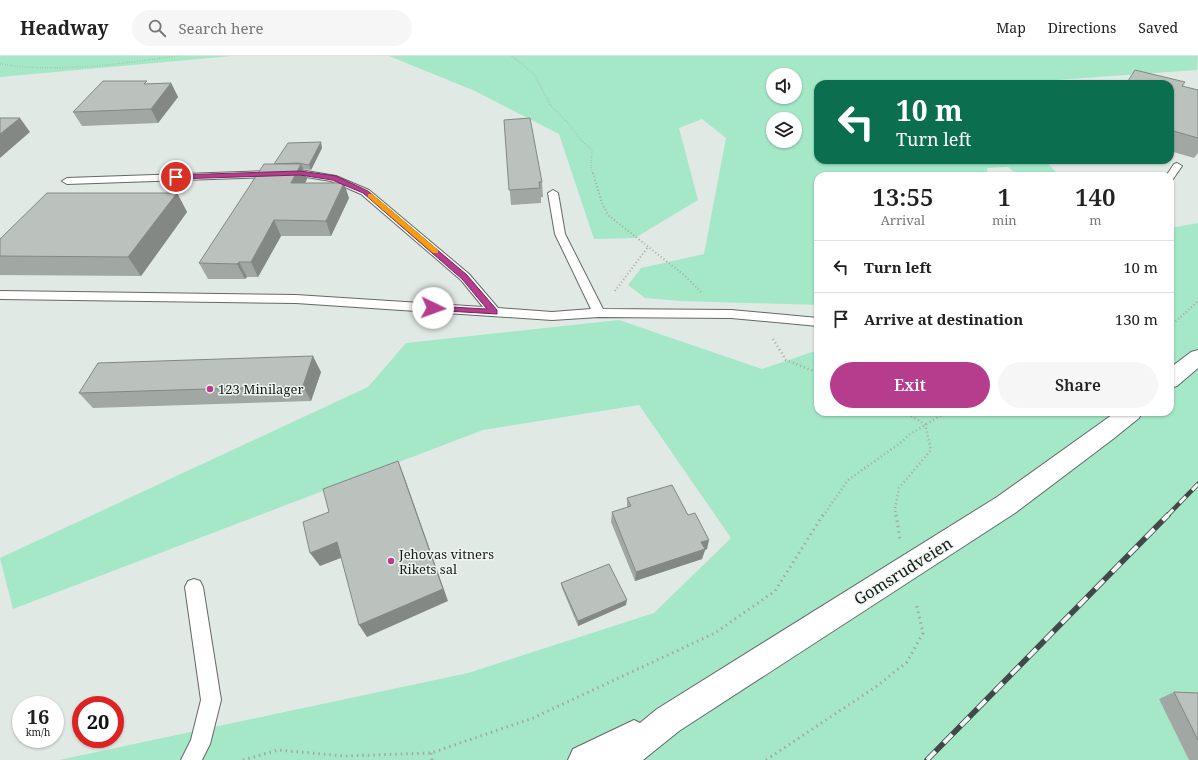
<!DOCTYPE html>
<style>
body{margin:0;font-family:"Noto Serif",serif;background:#f6f6f6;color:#222;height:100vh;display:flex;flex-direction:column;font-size:15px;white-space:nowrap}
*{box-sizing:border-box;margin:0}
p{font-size:13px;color:#767676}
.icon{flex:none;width:22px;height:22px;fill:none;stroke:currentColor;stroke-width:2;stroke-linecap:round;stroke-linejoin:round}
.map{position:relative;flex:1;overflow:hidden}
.details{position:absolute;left:814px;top:116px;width:360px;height:244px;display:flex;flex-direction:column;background:#fff;border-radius:12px;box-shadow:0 1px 3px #0004}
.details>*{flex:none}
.guide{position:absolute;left:814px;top:24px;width:360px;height:84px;border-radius:12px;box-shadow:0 1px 3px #0004;background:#0b6e4f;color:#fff;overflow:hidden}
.buttons{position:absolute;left:766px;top:12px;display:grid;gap:8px}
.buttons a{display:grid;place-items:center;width:36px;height:36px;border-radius:50%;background:#fff;box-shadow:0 1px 3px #0004;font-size:20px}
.speed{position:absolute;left:12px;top:640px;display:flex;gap:8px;font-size:20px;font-weight:700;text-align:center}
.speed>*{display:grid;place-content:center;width:52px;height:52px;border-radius:50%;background:#fff;box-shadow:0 1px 3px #0004;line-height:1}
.speed small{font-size:10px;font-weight:400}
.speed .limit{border:6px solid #d22;background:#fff;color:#111}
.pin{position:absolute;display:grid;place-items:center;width:34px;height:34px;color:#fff;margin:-17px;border:2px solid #fff;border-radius:50%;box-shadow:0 1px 4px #0007}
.me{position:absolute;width:44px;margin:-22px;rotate:93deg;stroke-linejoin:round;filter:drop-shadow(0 0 3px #0008)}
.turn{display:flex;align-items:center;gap:14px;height:84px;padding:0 16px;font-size:18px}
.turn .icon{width:52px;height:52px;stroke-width:2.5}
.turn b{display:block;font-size:28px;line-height:34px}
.eta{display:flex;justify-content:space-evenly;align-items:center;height:68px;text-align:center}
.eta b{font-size:24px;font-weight:600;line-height:28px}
.cta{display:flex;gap:8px;margin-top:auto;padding:8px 16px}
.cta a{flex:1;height:46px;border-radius:24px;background:#b63c8e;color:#fff;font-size:16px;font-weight:600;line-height:46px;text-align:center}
.cta a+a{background:#f6f6f6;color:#222}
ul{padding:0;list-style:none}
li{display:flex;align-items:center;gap:12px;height:52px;padding:0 16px;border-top:1px solid #e0e0e0}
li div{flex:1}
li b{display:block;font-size:15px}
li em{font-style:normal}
header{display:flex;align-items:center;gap:24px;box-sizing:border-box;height:56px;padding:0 20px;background:#fff;border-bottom:1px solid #e0e0e0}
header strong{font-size:19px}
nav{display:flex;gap:22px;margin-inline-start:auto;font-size:14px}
.search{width:280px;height:36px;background:#f6f6f6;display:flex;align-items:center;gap:10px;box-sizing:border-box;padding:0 14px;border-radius:22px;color:#767676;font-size:15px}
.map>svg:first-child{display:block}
</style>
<header>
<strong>Headway</strong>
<div class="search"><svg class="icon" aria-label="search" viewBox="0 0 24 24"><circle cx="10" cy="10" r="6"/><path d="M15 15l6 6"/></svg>Search here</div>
<nav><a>Map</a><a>Directions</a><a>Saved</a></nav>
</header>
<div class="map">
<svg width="1198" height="704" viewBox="0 0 1198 704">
<rect width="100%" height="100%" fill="#e1e9e5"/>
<g fill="#a5e8c7" fill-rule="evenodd">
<path d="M0,0H232L0,21Z"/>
<path d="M389,0H1198L1197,14L1000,28H818V104H1044L1060,120H1019L1008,111L987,112L988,120H818V249L681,245L645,242L628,229L641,212L704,198L726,82L702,63L679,72L698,144L635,182L594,183L559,78L475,35ZM773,19H795V41H773ZM773,63H795V85H773Z"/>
<path d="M1198,167V704H59L468,617L654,557L731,482L639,349L483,374L13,553L0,502L368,331L406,287L619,264L762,313L818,294V356H1170V172Z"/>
</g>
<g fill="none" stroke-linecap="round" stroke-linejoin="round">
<defs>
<g id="service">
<path d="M1177,107L1182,110L1173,123L1170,124V120H1166L1174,108Z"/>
<path d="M300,114L336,120L369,134L469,218L498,252L552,256L591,253L555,178L548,137L553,134L558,137L565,178L603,253L731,254L818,262V270L731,262L599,261L552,264L296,247L0,243V235L296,239L483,251L461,224L361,138L331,125L300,120L67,128L62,125L67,122Z"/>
<path d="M194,523L200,525L203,531L221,644L210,688L202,704H181L191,684L201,644L185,531L188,525Z"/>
</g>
<g id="primary">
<path d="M1198,294V312L1177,330L1170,332V312L1191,296Z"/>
<path d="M1116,356H1142L1139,362L1113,383L1015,457L679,675L643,704H568L573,693L634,664L640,667L657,653L997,441Z"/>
</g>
</defs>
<use href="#service" stroke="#636966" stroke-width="2"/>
<use href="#primary" stroke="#636966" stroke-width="2"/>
<g stroke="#a3a9a6" stroke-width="1.5" stroke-dasharray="0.5 2" stroke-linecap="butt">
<path d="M512,0L534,18L551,50L569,68L581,84L592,94L591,112L593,118"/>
<path d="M0,8C60,17 118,8 177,0"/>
</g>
<g stroke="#a3a9a6" stroke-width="2" stroke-dasharray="1 2.5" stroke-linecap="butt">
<path d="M593,117L602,147L608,159L684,219L702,237"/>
<path d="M615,235L648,191"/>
<path d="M1173,268L1198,245"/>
</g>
<g stroke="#a3a9a6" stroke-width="2.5" stroke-dasharray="1 3" stroke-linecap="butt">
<path d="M1170,271L1174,267"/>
<path d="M773,283L786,304L818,317"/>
<path d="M823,460L848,424L899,388L910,378L947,356"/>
<path d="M896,460L895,453L899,432L931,394L925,368L903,356"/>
</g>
<g stroke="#a3a9a6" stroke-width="3" stroke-dasharray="1.5 4" stroke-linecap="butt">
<path d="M896,459L900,483"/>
<path d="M431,697L432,704"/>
<path d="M243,704L278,694L344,700L431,697L533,662L715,577L775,535L823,459"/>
<path d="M766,704L877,630L907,606L923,577L916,547"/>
</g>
<use href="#service" fill="#fff" fill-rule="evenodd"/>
<use href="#primary" fill="#fff" fill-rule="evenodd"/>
<defs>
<path id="rail-far1" d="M1167,460L1198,428"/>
<path id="rail" d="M927,704L1168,459"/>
</defs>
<use href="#rail-far1" stroke="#434745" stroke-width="4.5"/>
<use href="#rail" stroke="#434745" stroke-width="5.5"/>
<use href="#rail-far1" stroke="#eff6f2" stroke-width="3" stroke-dasharray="9" stroke-linecap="butt"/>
<use href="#rail" stroke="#eff6f2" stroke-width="4" stroke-dasharray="12" stroke-linecap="butt"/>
</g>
<g fill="#a1a7a3">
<path d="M171,27L178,41L158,67L82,70L73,56L149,28Z"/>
<path d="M1170,28L1182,30L1198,34V97L1194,102L1170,95Z"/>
<path d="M504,64L542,126L543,141H541V147L511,149Z"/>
<path d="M322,92L311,114L303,113L307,123L305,127L349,142L331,180H281L258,221H247L245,223H208L199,207L274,108Z"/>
<path d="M177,137L187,156L141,220L0,219V183Z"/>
<path d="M321,316L311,345L93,352L79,337Z"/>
<path d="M627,442L688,459L707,493L705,494L702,503L635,525L611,466L612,456L627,452Z"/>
<path d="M561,527L626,549L578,570L562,532Z"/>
<path d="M1174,636L1198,637V704H1189L1159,643Z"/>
</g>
<g fill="#838885">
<path d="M171,27L178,41L158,67L151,53Z"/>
<path d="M20,62L30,76L0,102V78Z"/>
<path d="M321,86L322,92L311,114L309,109Z"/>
<path d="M301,108L307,123L297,142L291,127Z"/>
<path d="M344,127L349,142L331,180L326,165Z"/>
<path d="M177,137L187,156L141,220L128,201Z"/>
<path d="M274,164L281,180L258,221L251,206Z"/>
<path d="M239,206L247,221L245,223L237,208Z"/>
<path d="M313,300L321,316L311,345L303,330Z"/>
<path d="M398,405L404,420L448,545L367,581L359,569Z"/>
<path d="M709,484L707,493L705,494L702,503L635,525L636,516L701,486Z"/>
<path d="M337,486L346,500L320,510L310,497Z"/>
<path d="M627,544L626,549L578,570V565Z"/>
</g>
<g fill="#bbc2be" stroke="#838885">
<path d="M1135,14L1185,26L1182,30L1198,34V82L1170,74V28H1126Z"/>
<path d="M103,25H147L144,28L171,27L151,53L73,56Z"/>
<path d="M0,62H20L0,78Z"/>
<path d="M530,62L542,126H539L540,132L509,134L504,64Z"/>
<path d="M321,86L309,109L298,107L274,108L288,87Z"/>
<path d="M264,108H301L291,127H344L326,165L274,164L251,206H239L237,208L199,207Z"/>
<path d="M47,137H177L128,201L0,200V183Z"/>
<path d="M313,300L303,330L79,337L98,307Z"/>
<path d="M398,405L443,533L359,569L337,486L310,497L303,466L329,456L323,433Z"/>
<path d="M672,429L688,459L695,457L709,484L701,486L705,493L636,516L612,456L631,450L627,442Z"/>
<path d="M609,508L627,544L578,565L561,527Z"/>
<path d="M1174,636L1198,637V684Z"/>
</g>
<path fill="#b63c8e" stroke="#76275c" d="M300,115L336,120L368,135L467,219L497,254V258L430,254V250H433L487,253L462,223L363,137L332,124L300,119L176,123L173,121L176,119Z"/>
<path fill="#f59e0b" d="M368,138H372L438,194V197H433L368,141Z"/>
<g fill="#b63c8e" stroke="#eff6f2" stroke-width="1.5">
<circle cx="210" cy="333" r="4"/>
<circle cx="391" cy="505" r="4"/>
</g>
<g text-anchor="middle" stroke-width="3" stroke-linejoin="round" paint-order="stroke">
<g font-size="13" fill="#151816" stroke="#eff6f2" text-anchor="start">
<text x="218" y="338">123 Minilager</text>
<text x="399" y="503">Jehovas vitners<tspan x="399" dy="15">Rikets sal</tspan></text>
</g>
<g font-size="16" fill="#151816" stroke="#eff6f2">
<text transform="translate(903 515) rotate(-32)" y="6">Gomsrudveien</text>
</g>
</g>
</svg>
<div class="buttons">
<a><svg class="icon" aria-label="sound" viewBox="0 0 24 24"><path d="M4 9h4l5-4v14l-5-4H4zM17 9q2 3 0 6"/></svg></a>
<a><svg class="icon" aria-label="layers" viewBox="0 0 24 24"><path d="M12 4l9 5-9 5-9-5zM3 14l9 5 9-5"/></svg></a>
</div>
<div class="speed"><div>16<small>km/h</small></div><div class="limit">20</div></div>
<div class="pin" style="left:176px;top:121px;background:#d93025"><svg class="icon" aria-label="arrive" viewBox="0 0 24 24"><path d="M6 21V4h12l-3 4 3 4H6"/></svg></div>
<svg class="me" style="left:433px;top:252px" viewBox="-20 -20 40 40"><circle r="19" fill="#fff"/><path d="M0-13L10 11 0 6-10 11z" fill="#b63c8e"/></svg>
<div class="guide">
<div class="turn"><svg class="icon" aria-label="left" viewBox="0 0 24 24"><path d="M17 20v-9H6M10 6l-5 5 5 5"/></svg><div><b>10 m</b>Turn left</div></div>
</div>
<section class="details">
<div class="eta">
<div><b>13:55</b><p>Arrival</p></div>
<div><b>1</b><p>min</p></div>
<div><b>140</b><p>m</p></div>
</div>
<ul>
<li><svg class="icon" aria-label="left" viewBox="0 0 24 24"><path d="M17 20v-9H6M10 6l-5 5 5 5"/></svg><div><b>Turn left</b></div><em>10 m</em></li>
<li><svg class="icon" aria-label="arrive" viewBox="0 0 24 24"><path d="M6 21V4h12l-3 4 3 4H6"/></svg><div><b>Arrive at destination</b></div><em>130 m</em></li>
</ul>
<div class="cta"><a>Exit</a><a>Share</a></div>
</section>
</div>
